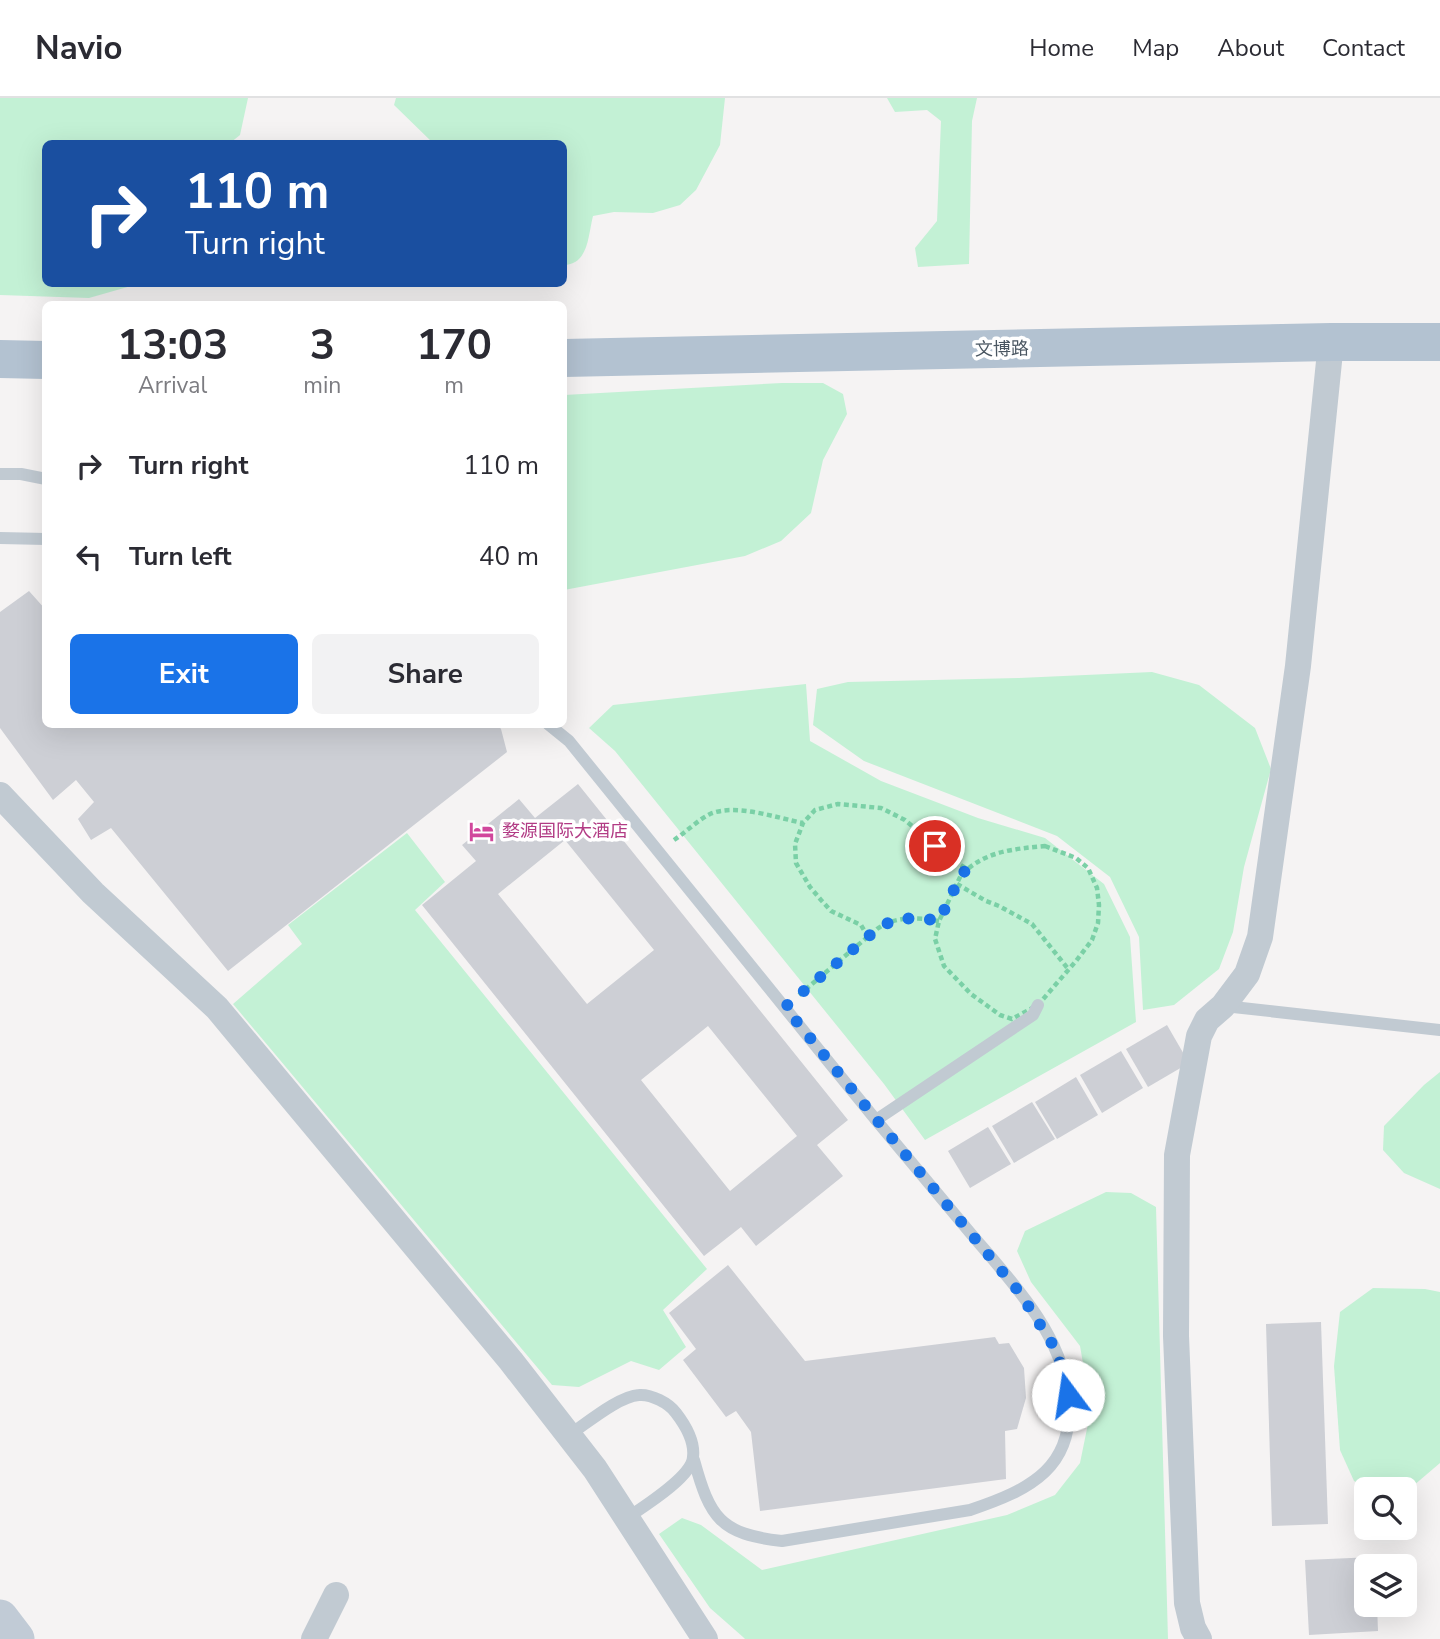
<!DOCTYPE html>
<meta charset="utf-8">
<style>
body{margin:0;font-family:"Nunito Sans","Noto Sans SC",sans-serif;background:#f2f2f3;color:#2b2b33;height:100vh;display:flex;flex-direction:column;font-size:26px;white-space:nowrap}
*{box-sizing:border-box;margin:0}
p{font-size:23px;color:#7c7c81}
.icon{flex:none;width:38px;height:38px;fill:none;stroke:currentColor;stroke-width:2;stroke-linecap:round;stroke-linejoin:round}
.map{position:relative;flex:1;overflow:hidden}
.sheet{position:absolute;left:42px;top:203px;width:525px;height:427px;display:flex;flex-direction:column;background:#fff;border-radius:10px;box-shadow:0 7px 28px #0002}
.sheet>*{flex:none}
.banner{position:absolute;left:42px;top:42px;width:525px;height:147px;border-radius:10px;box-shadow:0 7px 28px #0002;background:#1a4fa0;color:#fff;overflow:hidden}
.fabs{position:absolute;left:1354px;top:1379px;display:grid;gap:14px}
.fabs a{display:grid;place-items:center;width:63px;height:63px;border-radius:10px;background:#fff;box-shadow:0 7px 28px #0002;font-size:35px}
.pin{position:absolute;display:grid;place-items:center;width:60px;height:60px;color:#fff;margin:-30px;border:4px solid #fff;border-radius:50%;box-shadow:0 2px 7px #0007}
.me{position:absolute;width:77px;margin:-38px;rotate:346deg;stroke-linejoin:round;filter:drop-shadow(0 0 5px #0008)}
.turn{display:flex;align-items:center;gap:24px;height:147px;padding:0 28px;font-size:32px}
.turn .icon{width:91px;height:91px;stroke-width:2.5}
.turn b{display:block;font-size:49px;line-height:60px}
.eta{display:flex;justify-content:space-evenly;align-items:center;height:119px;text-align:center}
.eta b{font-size:42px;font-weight:700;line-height:49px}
.action{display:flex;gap:14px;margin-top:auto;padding:14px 28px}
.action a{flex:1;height:80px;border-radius:10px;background:#1a73e8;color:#fff;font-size:28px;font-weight:700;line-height:80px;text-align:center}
.action a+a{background:#f2f2f3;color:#2b2b33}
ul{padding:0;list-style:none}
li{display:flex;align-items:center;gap:21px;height:91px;padding:0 28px}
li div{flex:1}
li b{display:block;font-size:26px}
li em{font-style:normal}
header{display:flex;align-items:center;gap:42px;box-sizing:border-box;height:98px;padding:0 35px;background:#fff;border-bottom:2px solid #e1e1e2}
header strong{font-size:33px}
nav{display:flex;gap:38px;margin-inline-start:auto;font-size:24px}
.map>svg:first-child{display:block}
</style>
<header>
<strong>Navio</strong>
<nav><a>Home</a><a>Map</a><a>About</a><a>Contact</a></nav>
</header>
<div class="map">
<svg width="1440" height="1541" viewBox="0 0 1440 1541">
<rect width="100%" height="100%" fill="#f5f3f3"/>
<g fill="#c3f1d5">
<path d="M0,0H248L240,37L230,45L46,46V186H134L131,188L89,200L0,197Z"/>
<path d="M396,0H725L720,47L696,92L680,107L653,115L614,114L593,118C588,137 589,166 564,167V46L433,45L394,7Z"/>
<path d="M887,0H977L972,23L969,166L918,169L915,150L937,123L941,23L927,12L895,14Z"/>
<path d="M782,285H823L843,296L847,316L823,362L811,415L781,443L745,458L564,492V297Z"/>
<path d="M1152,574L1199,587L1255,630L1271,671L1244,769L1233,834L1219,871L1174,907L1143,912L1139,839L1110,779L1057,738L864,663L813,627L817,591L848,584L1019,580Z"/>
<path d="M806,586L810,643L881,683L978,720L1045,740L1104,786L1130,839L1136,924L925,1042L884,986L615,653L589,630L613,607Z"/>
<path d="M407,735L445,784L415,812L707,1171L663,1212L686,1249L659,1272L631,1263L579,1289L552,1287L233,906L302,846L288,827Z"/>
<path d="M1440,974V1091L1404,1075L1383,1052L1384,1028L1424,987Z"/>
<path d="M1106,1094L1131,1095L1156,1109L1168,1541H745L743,1539L710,1510L659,1436L682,1420L701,1427L762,1472L1007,1417L1055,1397L1080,1365L1091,1311L1080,1248L1031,1184L1017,1153L1025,1133Z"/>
<path d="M1373,1190L1425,1191L1440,1194V1365L1413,1388L1405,1392L1371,1391L1354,1383L1340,1352L1334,1268L1340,1214Z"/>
</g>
<g fill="#cdcfd5" fill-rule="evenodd">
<path d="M29,493L46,512V626H497L501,631L507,654L228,873L111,730L91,742L78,721L94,704L76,682L53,702L0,630V514Z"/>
<path d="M578,686L848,1022L817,1047L843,1078L756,1148L741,1129L704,1158L422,807L476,763L462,747L519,701L535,720ZM565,742L654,852L587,906L498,796ZM708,928L797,1038L730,1093L641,982Z"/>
<path d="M1167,927L1189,965L1148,989L1126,951Z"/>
<path d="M1121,953L1143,990L1102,1015L1080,977Z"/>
<path d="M1076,979L1098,1017L1057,1041L1035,1004Z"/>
<path d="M1032,1004L1055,1041L1014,1065L992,1028Z"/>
<path d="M988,1029L1011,1066L970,1090L948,1053Z"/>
<path d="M728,1167L805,1263L995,1239L999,1246L1009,1245L1024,1270L1026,1300L1017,1331L1005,1333L1006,1381L760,1413L751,1334L736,1313L726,1319L683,1262L696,1251L669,1215Z"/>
<path d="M1321,1224L1328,1426L1272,1428L1266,1226Z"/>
<path d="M1374,1459L1375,1468H1367V1507H1377L1378,1533L1309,1537L1305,1462Z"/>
</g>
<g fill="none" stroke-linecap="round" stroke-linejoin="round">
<g stroke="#7ad0a6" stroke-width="4.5" stroke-dasharray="5 3.5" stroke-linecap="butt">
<path d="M674,742C686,734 698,722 710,716C736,705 777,720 803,725"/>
<path d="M1045,748L1076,760L1088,770L1097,790L1099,807L1098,825L1092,842L1076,863L1038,907L1012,921L1000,917L971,896L944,868L935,841L939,823L961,777C985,753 1013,751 1045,748Z"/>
<path d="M957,786L986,803L999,808L1032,826L1069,872"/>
<path d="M868,839L861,827L831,813L821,802L810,789L796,765L795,746L803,725L815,712L838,706L881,710L905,722L951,761L967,771"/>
<path d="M799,897L877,831C895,818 917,819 939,823"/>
</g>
<g stroke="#c1cad2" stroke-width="12">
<path d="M0,376H21L46,381"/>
<path d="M0,440L46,441"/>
<path d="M548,626L569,643C671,769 773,896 876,1022C906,1058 937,1095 967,1131C1007,1179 1060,1231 1068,1296C1077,1369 1030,1392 970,1412L782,1443C720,1436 710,1420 694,1362"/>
<path d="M1224,908L1440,932"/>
<path d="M876,1022L1033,917L1038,907"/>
<path d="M569,1337C586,1326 619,1298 639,1297C651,1296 669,1305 676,1315C686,1328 695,1343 693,1359C692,1379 643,1409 627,1420"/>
</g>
<g stroke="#c1cad2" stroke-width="26">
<path d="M0,697L93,795L217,910L511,1263L595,1371L705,1541"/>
<path d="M314,1541L336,1497"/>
<path d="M1199,1541L1193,1530L1187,1505L1176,1238L1177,1057L1199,938L1207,922L1223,908L1247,876L1260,839L1298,568L1331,244"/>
</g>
<path stroke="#c1cbd6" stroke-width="37" d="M0,1520L16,1541"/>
<g stroke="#b3c2d1" stroke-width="38">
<path d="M564,260L1331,244H1440"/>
<path d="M0,261L46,262"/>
</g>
</g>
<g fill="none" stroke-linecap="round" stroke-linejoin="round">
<path stroke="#1a73e8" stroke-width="12" stroke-dasharray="0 21.6" d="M935,748L951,761L967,771L961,777L939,823C916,819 896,818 877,831L785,909L876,1021L1020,1195L1053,1247L1063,1273L1068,1297"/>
</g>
<defs>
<symbol id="hotel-bare" viewBox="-9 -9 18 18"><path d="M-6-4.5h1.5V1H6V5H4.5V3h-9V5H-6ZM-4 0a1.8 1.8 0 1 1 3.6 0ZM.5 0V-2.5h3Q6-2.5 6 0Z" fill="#d1479c" stroke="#fff" stroke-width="2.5" paint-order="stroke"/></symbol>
</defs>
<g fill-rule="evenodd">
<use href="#hotel-bare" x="464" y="716" width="35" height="35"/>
</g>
<g text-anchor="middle" stroke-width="7" stroke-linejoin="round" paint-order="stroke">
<g font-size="18" fill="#4a5661" stroke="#fff">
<text transform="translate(1002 251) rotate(-1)" y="6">文博路</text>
</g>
<g font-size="18" fill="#b23c85" stroke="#fff" text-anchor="start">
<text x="502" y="739">婺源国际大酒店</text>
</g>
</g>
</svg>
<div class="fabs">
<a><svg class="icon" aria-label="search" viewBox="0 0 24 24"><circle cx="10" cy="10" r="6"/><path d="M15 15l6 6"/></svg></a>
<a><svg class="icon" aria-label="layers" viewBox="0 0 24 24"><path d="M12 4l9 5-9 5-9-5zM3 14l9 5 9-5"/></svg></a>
</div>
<div class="pin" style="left:935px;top:748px;background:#d93025"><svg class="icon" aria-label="arrive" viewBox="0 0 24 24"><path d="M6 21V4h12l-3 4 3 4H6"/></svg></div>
<svg class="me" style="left:1068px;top:1297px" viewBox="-20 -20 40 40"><circle r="19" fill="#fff"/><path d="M0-13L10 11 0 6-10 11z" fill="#1a73e8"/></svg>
<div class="banner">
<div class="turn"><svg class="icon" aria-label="right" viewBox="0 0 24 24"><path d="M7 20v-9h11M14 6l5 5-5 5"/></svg><div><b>110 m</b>Turn right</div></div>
</div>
<section class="sheet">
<div class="eta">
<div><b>13:03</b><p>Arrival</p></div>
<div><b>3</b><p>min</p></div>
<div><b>170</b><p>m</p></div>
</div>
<ul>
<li><svg class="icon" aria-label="right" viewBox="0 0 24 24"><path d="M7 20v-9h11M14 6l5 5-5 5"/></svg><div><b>Turn right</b></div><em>110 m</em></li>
<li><svg class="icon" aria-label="left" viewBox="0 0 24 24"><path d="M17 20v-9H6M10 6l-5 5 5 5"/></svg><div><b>Turn left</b></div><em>40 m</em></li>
</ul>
<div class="action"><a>Exit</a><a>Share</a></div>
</section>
</div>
